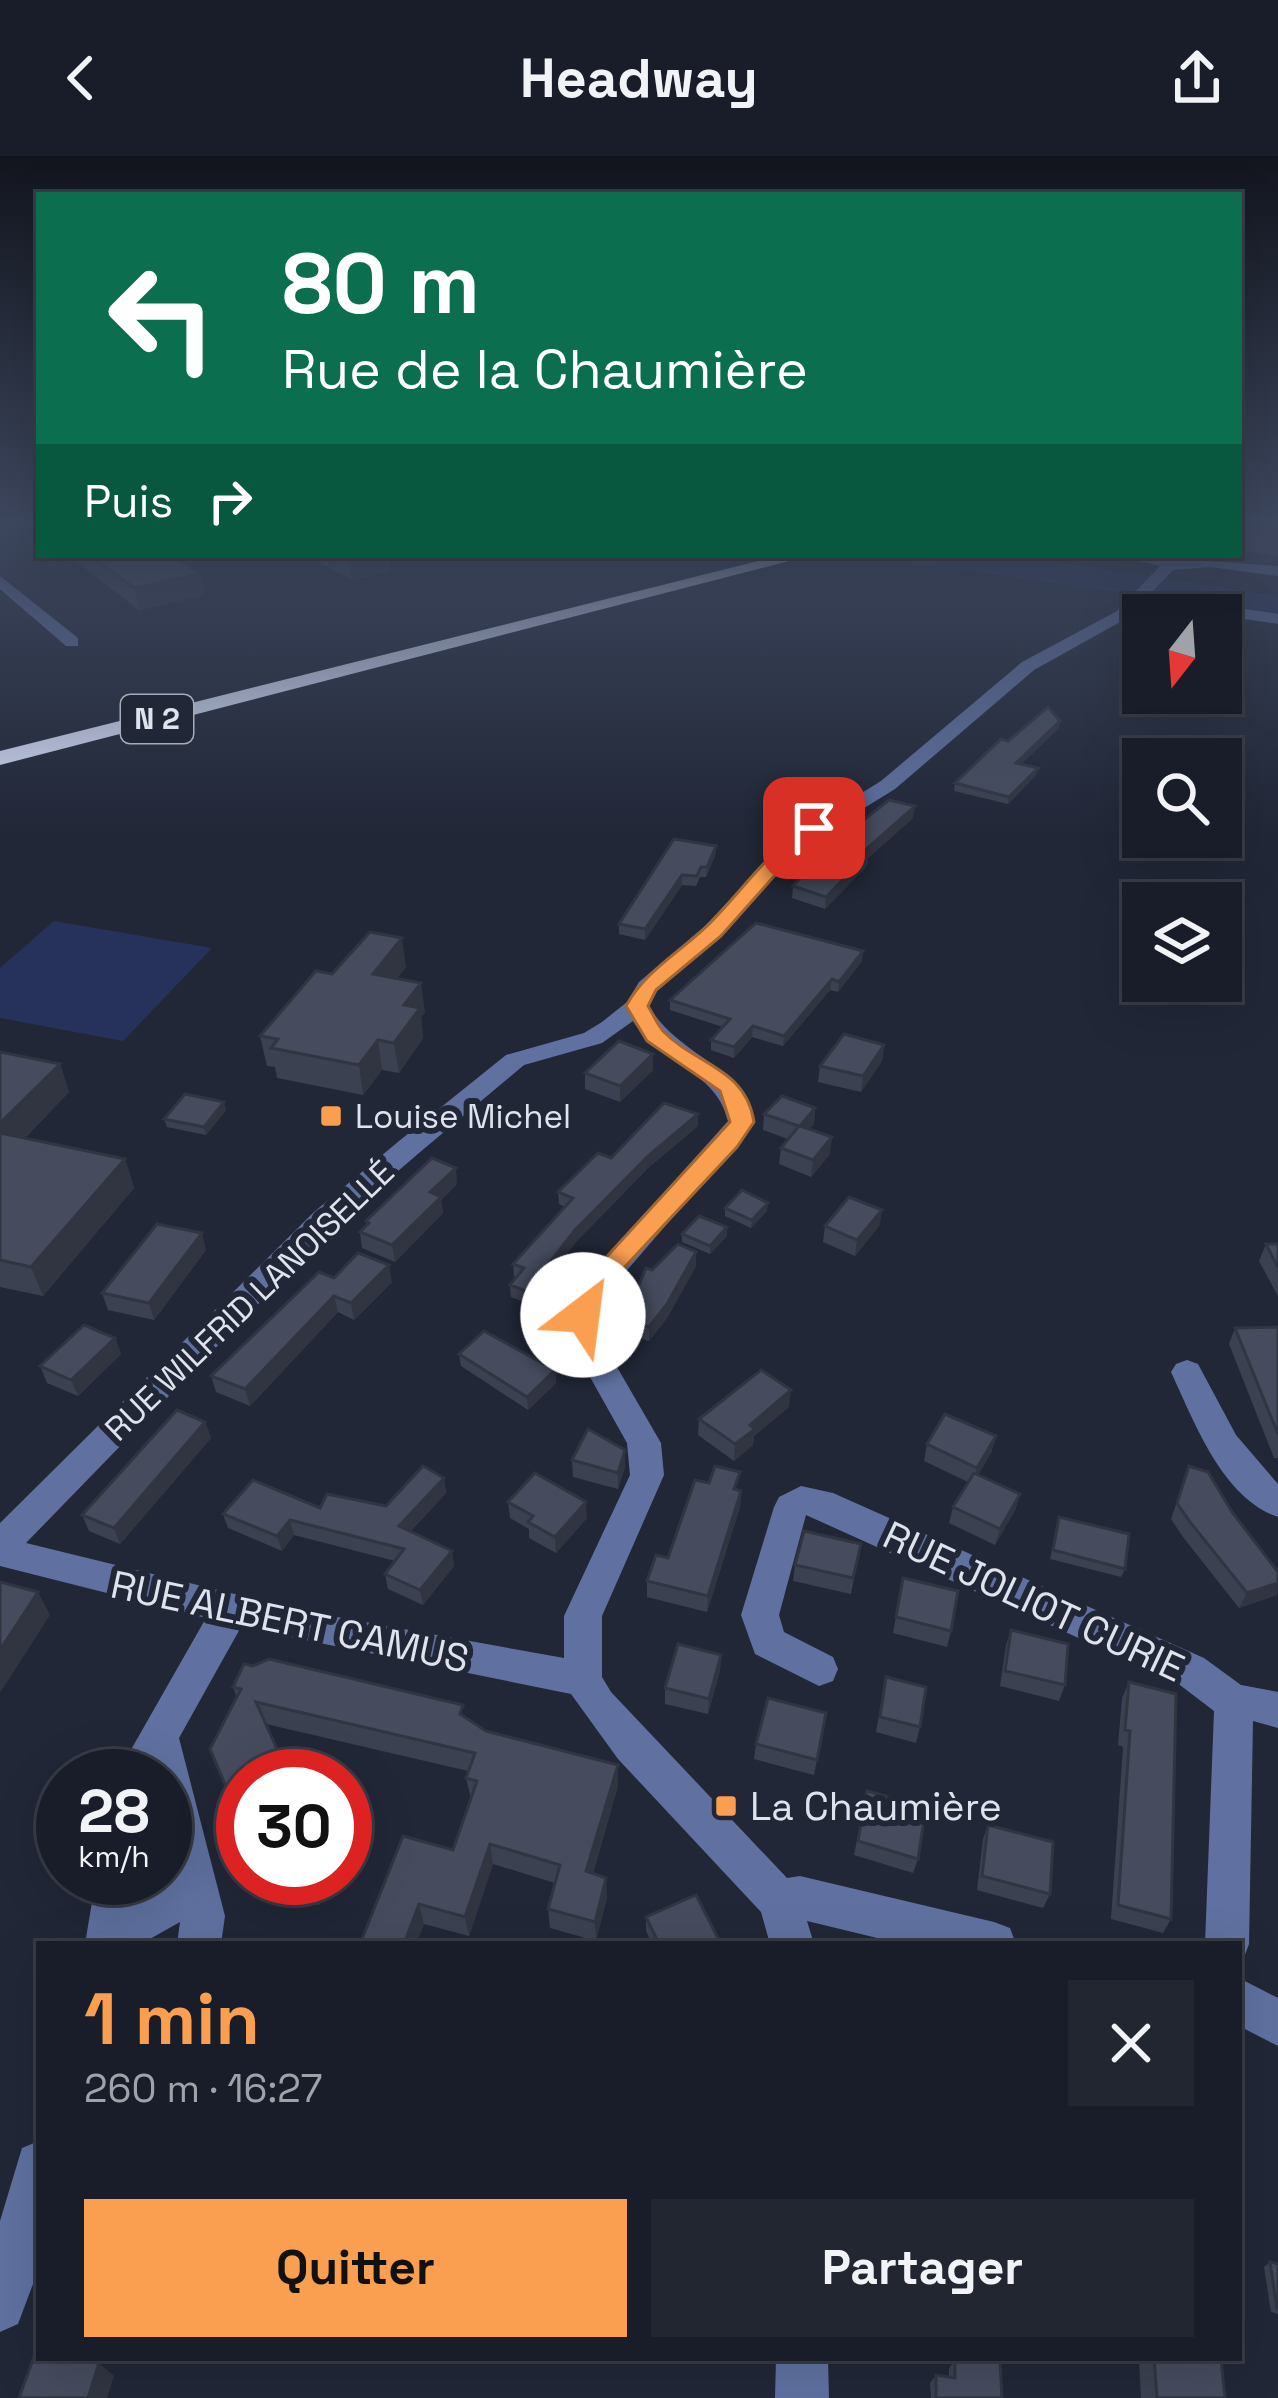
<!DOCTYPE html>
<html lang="fr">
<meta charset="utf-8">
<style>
body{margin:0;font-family:"Space Grotesk",sans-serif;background:#222631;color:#f1f3f6;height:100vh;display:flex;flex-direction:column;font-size:45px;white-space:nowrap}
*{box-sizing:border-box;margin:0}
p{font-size:39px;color:#9fa2a8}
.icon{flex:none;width:66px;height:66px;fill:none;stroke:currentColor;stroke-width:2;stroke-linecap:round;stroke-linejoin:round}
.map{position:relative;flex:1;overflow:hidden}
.sheet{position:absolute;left:36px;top:1785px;width:1206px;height:420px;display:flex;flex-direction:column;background:#191d29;border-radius:0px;box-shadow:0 12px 48px #0002,0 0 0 3px #373b46}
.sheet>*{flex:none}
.banner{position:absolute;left:36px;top:36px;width:1206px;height:366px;border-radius:0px;box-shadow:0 12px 48px #0002,0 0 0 3px #373b46;background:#0b6e4f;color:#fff;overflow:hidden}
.needle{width:78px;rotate:197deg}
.tools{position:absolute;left:1122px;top:438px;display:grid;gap:24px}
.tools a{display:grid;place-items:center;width:120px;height:120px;border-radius:0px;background:#191d29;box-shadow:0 12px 48px #0002,0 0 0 3px #373b46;font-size:60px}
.speed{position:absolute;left:36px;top:1593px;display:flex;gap:24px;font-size:60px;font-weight:700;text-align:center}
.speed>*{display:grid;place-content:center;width:156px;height:156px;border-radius:50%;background:#191d29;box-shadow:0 12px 48px #0002,0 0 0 3px #373b46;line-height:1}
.speed small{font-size:30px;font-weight:400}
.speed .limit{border:18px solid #d22;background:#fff;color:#111}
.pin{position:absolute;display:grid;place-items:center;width:102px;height:102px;color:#fff;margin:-51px;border-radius:24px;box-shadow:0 6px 18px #0006}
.me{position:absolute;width:132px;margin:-66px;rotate:30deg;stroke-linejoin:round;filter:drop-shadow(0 0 9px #0008)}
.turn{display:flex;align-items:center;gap:42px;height:252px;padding:0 48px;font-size:54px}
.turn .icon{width:156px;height:156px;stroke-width:2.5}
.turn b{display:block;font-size:84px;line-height:102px}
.then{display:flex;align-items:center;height:114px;padding:0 48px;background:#0003;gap:24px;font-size:45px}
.round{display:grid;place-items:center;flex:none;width:126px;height:126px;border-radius:0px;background:#222631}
.overview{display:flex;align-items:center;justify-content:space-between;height:204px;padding:0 48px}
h1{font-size:72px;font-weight:600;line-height:90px;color:#fa9f4f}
.button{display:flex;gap:24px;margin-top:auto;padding:24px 48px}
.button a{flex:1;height:138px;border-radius:0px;background:#fa9f4f;color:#111;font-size:48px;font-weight:600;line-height:138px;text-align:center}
.button a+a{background:#222631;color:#f1f3f6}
header{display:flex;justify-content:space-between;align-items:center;height:156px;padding:0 48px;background:#191d29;font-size:54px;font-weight:600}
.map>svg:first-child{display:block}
</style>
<header><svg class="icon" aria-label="back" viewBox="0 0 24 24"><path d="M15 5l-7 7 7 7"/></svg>Headway<svg class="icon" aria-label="share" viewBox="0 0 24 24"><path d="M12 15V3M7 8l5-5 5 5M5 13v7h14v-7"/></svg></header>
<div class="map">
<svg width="1278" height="2242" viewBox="0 0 1278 2242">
<rect width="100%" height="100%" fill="#212737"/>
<g fill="#26325b">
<path d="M881,399H1010L1278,440V459L874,401Z"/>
<path d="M54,765L212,792L123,885L0,862V812Z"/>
</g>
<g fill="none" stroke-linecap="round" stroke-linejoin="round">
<g fill="#6071a1" fill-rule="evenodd">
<path d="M0,363H14L0,369Z"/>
<path d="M1112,399L1278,410V420L1210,411L1173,414L1149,439L1278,458V468L1142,448L1129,461L1034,514L895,633L801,691L721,780L657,835L649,850C677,899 740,908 755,966L603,1142L599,1180L661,1287L664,1319L602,1460V1521L611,1536L787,1722L800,1720L994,1766L1010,1772L1016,1788H902L807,1765L814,1788H770L761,1756L618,1603L571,1538L241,1471L179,1582L225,1760L221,1788H177L180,1766L141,1788H85L96,1722H138L135,1743L172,1723L165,1691V1620H116L206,1462L0,1410V1367L314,1056L399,985L506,899L584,877L602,866L627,846L639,826L705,770L787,683L881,625L1022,506L1117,455L1160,410ZM633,865C659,906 717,915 728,965L573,1139L567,1180L627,1287L630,1319L564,1460V1502L304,1455L26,1387L334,1070L419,997L524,909L602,887Z"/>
<path d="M0,420L78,482V490H66L0,433Z"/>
<path d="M1187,1204L1198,1208L1236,1279L1278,1328V1361C1222,1342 1194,1265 1171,1216L1176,1208Z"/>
<path d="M801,1330L833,1337L1204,1502L1241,1529L1278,1536V1572L1253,1565L1249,1788L1243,1804L1239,1805V1788H1205L1214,1555L1176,1526L806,1359L779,1459L784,1476L833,1501L838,1513L833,1525L819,1530L755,1498L741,1459L774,1351L779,1341Z"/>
<path d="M1239,1822L1278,1842V1890L1239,1870Z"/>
<path d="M39,1985V2112L18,2168L0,2176V2065L22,1992Z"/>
<path d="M776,2202H828L829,2242H775Z"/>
</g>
<path fill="#d4ddf5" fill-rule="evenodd" d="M782,399H812L0,609V595Z"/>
</g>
<g fill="#3c4151">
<path d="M1278,363V400L1246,395L1252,374Z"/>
<path d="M67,399H173L200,418L205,439L139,454Z"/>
<path d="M307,399H389L390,415L351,424Z"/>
<path d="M1059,572L1021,608L1036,619L1008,648L954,635L955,627L1008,585Z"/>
<path d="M913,662L868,702L867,710L825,753L792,742L793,730L861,666Z"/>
<path d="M716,690L715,700L706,721H700L696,730L682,729L645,784L619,778V768Z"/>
<path d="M862,805L838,836L830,834L783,890L752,881L734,902L711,894V884L723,871L670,854V844Z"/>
<path d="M406,811L397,822L425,856L421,861L423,882L399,917L382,914L363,939L277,922L275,911L267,910L260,880L332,818Z"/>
<path d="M884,889L882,905L861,936L818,926L820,910Z"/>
<path d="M0,896L60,908L69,936L25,982L125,1003L134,1032L43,1140L0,1131Z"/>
<path d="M653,898V914L620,946L585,933V917Z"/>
<path d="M815,952L814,968L809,973L830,998L811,1021L779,1008L781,992L788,983L763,974L764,958Z"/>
<path d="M226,954L206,979L167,971L164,963Z"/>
<path d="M698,970L648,1012L576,1086L554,1113L556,1126L537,1151L511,1141L510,1129L517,1121L514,1120L513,1108L565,1051L559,1048L558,1036L611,1002Z"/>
<path d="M457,1028L441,1044L443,1057L395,1106L362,1092L360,1076L366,1069V1065Z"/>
<path d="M725,1052L767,1055L751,1072L725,1060Z"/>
<path d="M882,1054L879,1070L855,1100L823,1086L825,1070Z"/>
<path d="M682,1078L727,1080L710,1098L682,1086Z"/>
<path d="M1266,1088H1278V1140L1259,1105Z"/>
<path d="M206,1094L154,1164L108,1154L102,1137Z"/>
<path d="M696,1110L667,1162L649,1185L624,1178V1164L652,1114Z"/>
<path d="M334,1122L392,1126L354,1164L338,1156L250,1250L216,1236L211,1220Z"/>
<path d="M1278,1171V1302H1274L1229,1188L1235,1172Z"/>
<path d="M115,1182L121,1198L78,1240L47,1227L40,1210Z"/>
<path d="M459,1198L555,1214L556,1227L528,1254L461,1210Z"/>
<path d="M789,1251L754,1280L753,1289L734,1305L698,1279L699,1263Z"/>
<path d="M205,1266L211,1282L120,1388L89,1375L82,1359Z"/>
<path d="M996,1280L991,1297L978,1319L1020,1338L1015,1354L995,1389L949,1367L953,1351L968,1326L924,1305L927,1288Z"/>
<path d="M572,1304L625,1311L618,1333L573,1321Z"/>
<path d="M1189,1310L1278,1416L1277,1439L1239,1452L1183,1381L1171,1363Z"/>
<path d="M444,1322L446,1337L411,1375L452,1395L454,1410L423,1449L388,1433L385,1418L395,1405L294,1379L282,1395L228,1372L223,1358L386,1350Z"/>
<path d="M738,1334L741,1335L740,1351L707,1456L647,1441V1425Z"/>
<path d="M508,1346L587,1362L556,1397L529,1382V1373L510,1362Z"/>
<path d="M1059,1361L1125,1413L1121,1421L1050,1403Z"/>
<path d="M861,1388L851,1438L793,1425L795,1409Z"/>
<path d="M903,1422L951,1475L947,1491L893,1477Z"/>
<path d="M1011,1474L1065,1529L1059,1545L1000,1530L1006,1489Z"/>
<path d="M721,1499L720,1515L708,1558L665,1548V1532Z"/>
<path d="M1129,1526L1171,1763L1163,1777L1111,1763L1123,1591L1118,1589L1122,1542Z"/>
<path d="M233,1531L465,1562L486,1575L618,1630L593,1717L607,1741L596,1785L550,1772L548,1753L555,1727L493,1708L469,1780L424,1768L416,1788H360L453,1694L471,1643L466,1622L468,1615L266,1568L237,1542Z"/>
<path d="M883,1536L920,1571L916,1587L876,1576Z"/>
<path d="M826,1557L814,1619L754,1603L756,1588Z"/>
<path d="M867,1635L918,1703L913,1717L854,1699Z"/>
<path d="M988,1669L1050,1738L1043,1752L977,1734L983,1683Z"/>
<path d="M264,1722H330L319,1749L270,1736Z"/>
<path d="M646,1761L721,1788H652L646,1775Z"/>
<path d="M1270,2106L1278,2108V2158L1271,2156L1264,2111Z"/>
<path d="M1141,2202H1214L1225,2242H1141L1139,2204Z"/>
<path d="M955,2205L1002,2242H931L930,2227L936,2219L949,2221V2212Z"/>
</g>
<g fill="#313542">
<path d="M382,399H389L390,415L351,424L348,406Z"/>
<path d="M200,418L205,439L139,454L134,432Z"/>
<path d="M1060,565L1059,572L1015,614L1016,607Z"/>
<path d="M1038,612L1036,619L1008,648L1009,641Z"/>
<path d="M915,650L913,662L868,702L867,710L825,753L826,741L863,696Z"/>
<path d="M716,690L715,700L706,721L707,711Z"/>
<path d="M682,719V729L645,784V773Z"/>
<path d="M402,782L406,811L377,847L373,818Z"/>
<path d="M863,795L862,805L838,836L839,826Z"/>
<path d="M832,823L830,834L783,890L784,880Z"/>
<path d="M421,827L425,856L421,861L423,882L399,917L394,887L404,849Z"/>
<path d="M753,870L752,881L734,902V891Z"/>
<path d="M378,884L382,914L363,939L359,909Z"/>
<path d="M884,889L882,905L861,936L863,920Z"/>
<path d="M653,898V914L620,946V930Z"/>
<path d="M60,908L69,936L3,1004L0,996V967Z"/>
<path d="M224,946L226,954L206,979L204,971Z"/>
<path d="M815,952L814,968L798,986L800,970Z"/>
<path d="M698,958V970L648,1012L576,1086L547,1123V1110L575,1074L648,1000Z"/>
<path d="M832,981L830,998L811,1021L813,1004Z"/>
<path d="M125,1003L134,1032L43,1140L31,1111Z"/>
<path d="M456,1012L457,1028L441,1044L443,1057L395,1106L392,1089L430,1036Z"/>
<path d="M768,1047L767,1055L751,1072L752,1064Z"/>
<path d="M882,1054L879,1070L855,1100L857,1084Z"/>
<path d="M727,1071V1080L710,1098V1090Z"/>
<path d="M202,1077L206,1094L154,1164L149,1147Z"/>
<path d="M696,1096V1110L667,1162L649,1185V1171Z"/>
<path d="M389,1109L392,1126L354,1164L351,1147Z"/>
<path d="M556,1114V1126L537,1151L536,1139Z"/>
<path d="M334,1140L338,1156L250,1250L245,1233Z"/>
<path d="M115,1182L121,1198L78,1240L71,1224Z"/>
<path d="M555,1214L556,1227L528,1254L527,1241Z"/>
<path d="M791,1234L789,1251L754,1280L753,1289L734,1305L735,1288L750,1269Z"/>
<path d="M205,1266L211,1282L120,1388L114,1372Z"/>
<path d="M996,1280L991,1297L973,1328L977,1312Z"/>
<path d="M625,1294V1311L618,1333V1317Z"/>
<path d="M444,1322L446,1337L402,1384L399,1370Z"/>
<path d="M741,1335L740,1351L707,1456L708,1440Z"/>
<path d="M1020,1338L1015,1354L995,1389L1000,1373Z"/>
<path d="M586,1346L587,1362L556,1397L555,1381Z"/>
<path d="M290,1364L294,1379L282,1395L277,1380Z"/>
<path d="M452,1395L454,1410L423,1449L420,1434Z"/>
<path d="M1278,1427L1277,1439L1239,1452L1247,1437Z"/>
<path d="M38,1436L50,1459L0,1537V1494Z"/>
<path d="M721,1499L720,1515L708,1558L709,1543Z"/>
<path d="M618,1609V1630L587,1735L586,1715Z"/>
<path d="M490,1688L493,1708L469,1780L465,1761Z"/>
<path d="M315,1722H330L319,1749L312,1730Z"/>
<path d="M606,1722L607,1741L596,1785L595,1766Z"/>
<path d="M419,1748L424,1768L416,1788H404Z"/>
<path d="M99,2207L114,2220L107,2242H88Z"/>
</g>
<g fill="#464c5e" stroke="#313542" stroke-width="3">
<path d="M1255,363H1278V377L1252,374Z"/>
<path d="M89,399H173L200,418L134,432Z"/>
<path d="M335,399H382L348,406Z"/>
<path d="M1048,551L1060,565L1016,607L1038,612L1009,641L955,627L1001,583L1008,585Z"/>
<path d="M889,644L915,650L863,696L868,698L826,741L793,730L851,663L861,666Z"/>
<path d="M674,683L716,690L707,711H701L697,720L682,719L645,773L619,768Z"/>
<path d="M756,767L863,795L839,826L832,823L784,880L753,870L734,891L711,884L730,863L670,844Z"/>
<path d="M370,776L402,782L373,818L421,827L404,849L420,852L394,887L378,884L359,909L271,892L278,883L260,880L316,815L332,818Z"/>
<path d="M844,878L884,889L863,920L820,910Z"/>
<path d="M619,885L653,898L620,930L585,917Z"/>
<path d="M0,896L60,908L0,967Z"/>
<path d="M185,938L224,946L204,971L164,963Z"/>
<path d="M782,940L815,952L800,970L832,981L813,1004L781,992L799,970L764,958Z"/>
<path d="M664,947L698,958L648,1000L575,1074L547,1110L556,1114L536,1139L510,1129L524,1112L513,1108L573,1042L558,1036L598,997L611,1002Z"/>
<path d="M0,977L125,1003L31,1111L0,1104Z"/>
<path d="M432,1002L456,1012L430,1036L441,1041L392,1089L360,1076L369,1067L366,1065Z"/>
<path d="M742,1034L768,1047L752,1064L725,1052Z"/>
<path d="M849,1041L882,1054L857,1084L825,1070Z"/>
<path d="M699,1060L727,1071L710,1090L682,1078Z"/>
<path d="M157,1068L202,1077L149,1147L102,1137Z"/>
<path d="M678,1088L696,1096L667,1148L649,1171L624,1164L646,1112L652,1114Z"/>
<path d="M1266,1088H1278V1112Z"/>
<path d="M358,1097L389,1109L351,1147L334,1140L245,1233L211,1220L319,1116L334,1122Z"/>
<path d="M84,1169L115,1182L71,1224L40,1210Z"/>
<path d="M1278,1171V1278L1235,1172Z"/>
<path d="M484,1175L555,1214L527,1241L459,1198Z"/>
<path d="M761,1214L791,1234L750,1269L755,1273L735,1288L699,1263Z"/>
<path d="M177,1254L205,1266L114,1372L82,1359Z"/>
<path d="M945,1258L996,1280L977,1312L927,1288Z"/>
<path d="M588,1273L625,1294L618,1317L572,1304Z"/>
<path d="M423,1310L444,1322L399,1370L452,1395L420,1434L385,1418L404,1393L290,1364L277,1380L223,1358L253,1324L320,1352L327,1338L386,1350Z"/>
<path d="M715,1310L740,1316L734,1333L741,1335L708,1440L647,1425L656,1399L668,1402L695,1324L709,1327Z"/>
<path d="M1189,1310L1208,1316L1232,1356L1278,1416V1427L1247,1437L1190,1366L1177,1347Z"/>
<path d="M535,1317L586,1346L555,1381L528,1366L533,1360L508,1346Z"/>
<path d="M974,1317L1020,1338L1000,1373L953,1351Z"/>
<path d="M1059,1361L1129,1378L1125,1413L1053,1394Z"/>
<path d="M804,1375L861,1388L853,1422L795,1409Z"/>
<path d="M903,1422L958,1435L951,1475L896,1461Z"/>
<path d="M0,1426L38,1436L0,1494Z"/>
<path d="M1011,1474L1068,1488L1065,1529L1005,1515Z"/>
<path d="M678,1488L721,1499L709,1543L665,1532Z"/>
<path d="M269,1503L463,1549L460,1558L486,1575L618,1609L586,1715L606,1722L595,1766L548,1753L560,1709L490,1688L465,1761L419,1748L404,1788H360L403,1680L453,1694L477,1625L466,1622L475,1597L256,1546L289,1620H243V1671L210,1593L241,1533L233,1531L244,1508L253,1510Z"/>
<path d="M886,1521L926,1531L920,1571L880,1561Z"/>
<path d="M1129,1526L1176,1538L1171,1763L1118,1749L1130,1575L1125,1574Z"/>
<path d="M768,1542L826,1557L817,1604L756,1588Z"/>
<path d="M867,1635L926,1651L918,1703L858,1685Z"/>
<path d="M988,1669L1053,1686L1050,1738L982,1720Z"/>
<path d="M283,1722H315L312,1730Z"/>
<path d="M696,1739L721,1788H659L646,1761Z"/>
<path d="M1270,2106L1278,2108V2152H1277Z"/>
<path d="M36,2195L39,2196V2202H72L99,2207L88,2242H19Z"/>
<path d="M1154,2202L1221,2203L1225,2242H1157Z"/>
<path d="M955,2205L1000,2206L1002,2242H936V2219L955,2222Z"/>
</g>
<linearGradient id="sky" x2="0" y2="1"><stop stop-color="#12151e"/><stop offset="0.54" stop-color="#3d475e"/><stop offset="1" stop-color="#3d475e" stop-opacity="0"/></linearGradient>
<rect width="1278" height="677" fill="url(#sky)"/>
<path fill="#fa9f4f" stroke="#a26733" stroke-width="3" d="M808,668L824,672L800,691L721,780L656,834L648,850C653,858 657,868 663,875C696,909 746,912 754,966L737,991L621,1115L601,1141L593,1166H573L569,1159L578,1132L730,966L720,935L647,885L626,850C645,815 679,797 707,770C741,736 768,696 808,668Z"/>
<g fill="#fa9f4f" stroke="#212737" stroke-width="4.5">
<rect x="319" y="948" width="24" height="24" rx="6"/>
<rect x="714" y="1638" width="24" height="24" rx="6"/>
</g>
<g text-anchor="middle" stroke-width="12" stroke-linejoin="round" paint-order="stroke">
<rect fill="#212737" stroke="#a6abb7" stroke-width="3" x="121" y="539" width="72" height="48" rx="9"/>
<g font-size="30" font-weight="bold" fill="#dfe3ee">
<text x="157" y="573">N 2</text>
</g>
<g font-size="33" fill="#dfe3ee" stroke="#212737" text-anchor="start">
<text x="355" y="972">Louise Michel</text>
</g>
<g font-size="33" fill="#dfe3ee" stroke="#212737">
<text transform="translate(249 1144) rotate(-44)" y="12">RUE WILFRID LANOISELLÉ</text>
</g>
<g font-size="39" fill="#dfe3ee" stroke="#212737">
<text transform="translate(1034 1445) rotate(25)" y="14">RUE JOLIOT CURIE</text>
<text transform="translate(290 1465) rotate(12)" y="14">RUE ALBERT CAMUS</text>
</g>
<g font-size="39" fill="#dfe3ee" stroke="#212737" text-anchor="start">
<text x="750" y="1664">La Chaumière</text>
</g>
</g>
</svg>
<div class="tools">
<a><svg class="needle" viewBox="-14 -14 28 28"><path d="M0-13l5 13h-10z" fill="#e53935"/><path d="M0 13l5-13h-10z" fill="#9fa2a8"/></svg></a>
<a><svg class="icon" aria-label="search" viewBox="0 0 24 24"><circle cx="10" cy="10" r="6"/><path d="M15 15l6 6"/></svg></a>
<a><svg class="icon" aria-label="layers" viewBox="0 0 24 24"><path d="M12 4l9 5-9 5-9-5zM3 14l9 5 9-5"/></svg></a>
</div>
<div class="speed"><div>28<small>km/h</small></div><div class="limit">30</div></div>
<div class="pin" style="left:814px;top:672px;background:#d93025"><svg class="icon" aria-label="arrive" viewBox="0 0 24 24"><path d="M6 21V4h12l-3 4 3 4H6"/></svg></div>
<svg class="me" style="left:583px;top:1159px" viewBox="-20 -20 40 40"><circle r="19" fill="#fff"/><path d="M0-13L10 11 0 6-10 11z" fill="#fa9f4f"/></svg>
<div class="banner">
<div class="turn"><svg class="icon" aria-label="left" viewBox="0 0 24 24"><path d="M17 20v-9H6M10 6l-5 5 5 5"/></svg><div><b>80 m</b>Rue de la Chaumière</div></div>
<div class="then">Puis<svg class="icon" aria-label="right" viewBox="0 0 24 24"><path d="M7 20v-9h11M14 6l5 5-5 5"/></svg></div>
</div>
<section class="sheet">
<div class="overview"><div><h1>1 min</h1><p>260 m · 16:27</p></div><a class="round"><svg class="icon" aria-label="close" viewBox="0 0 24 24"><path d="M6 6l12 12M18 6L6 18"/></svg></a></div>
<div class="button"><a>Quitter</a><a>Partager</a></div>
</section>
</div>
